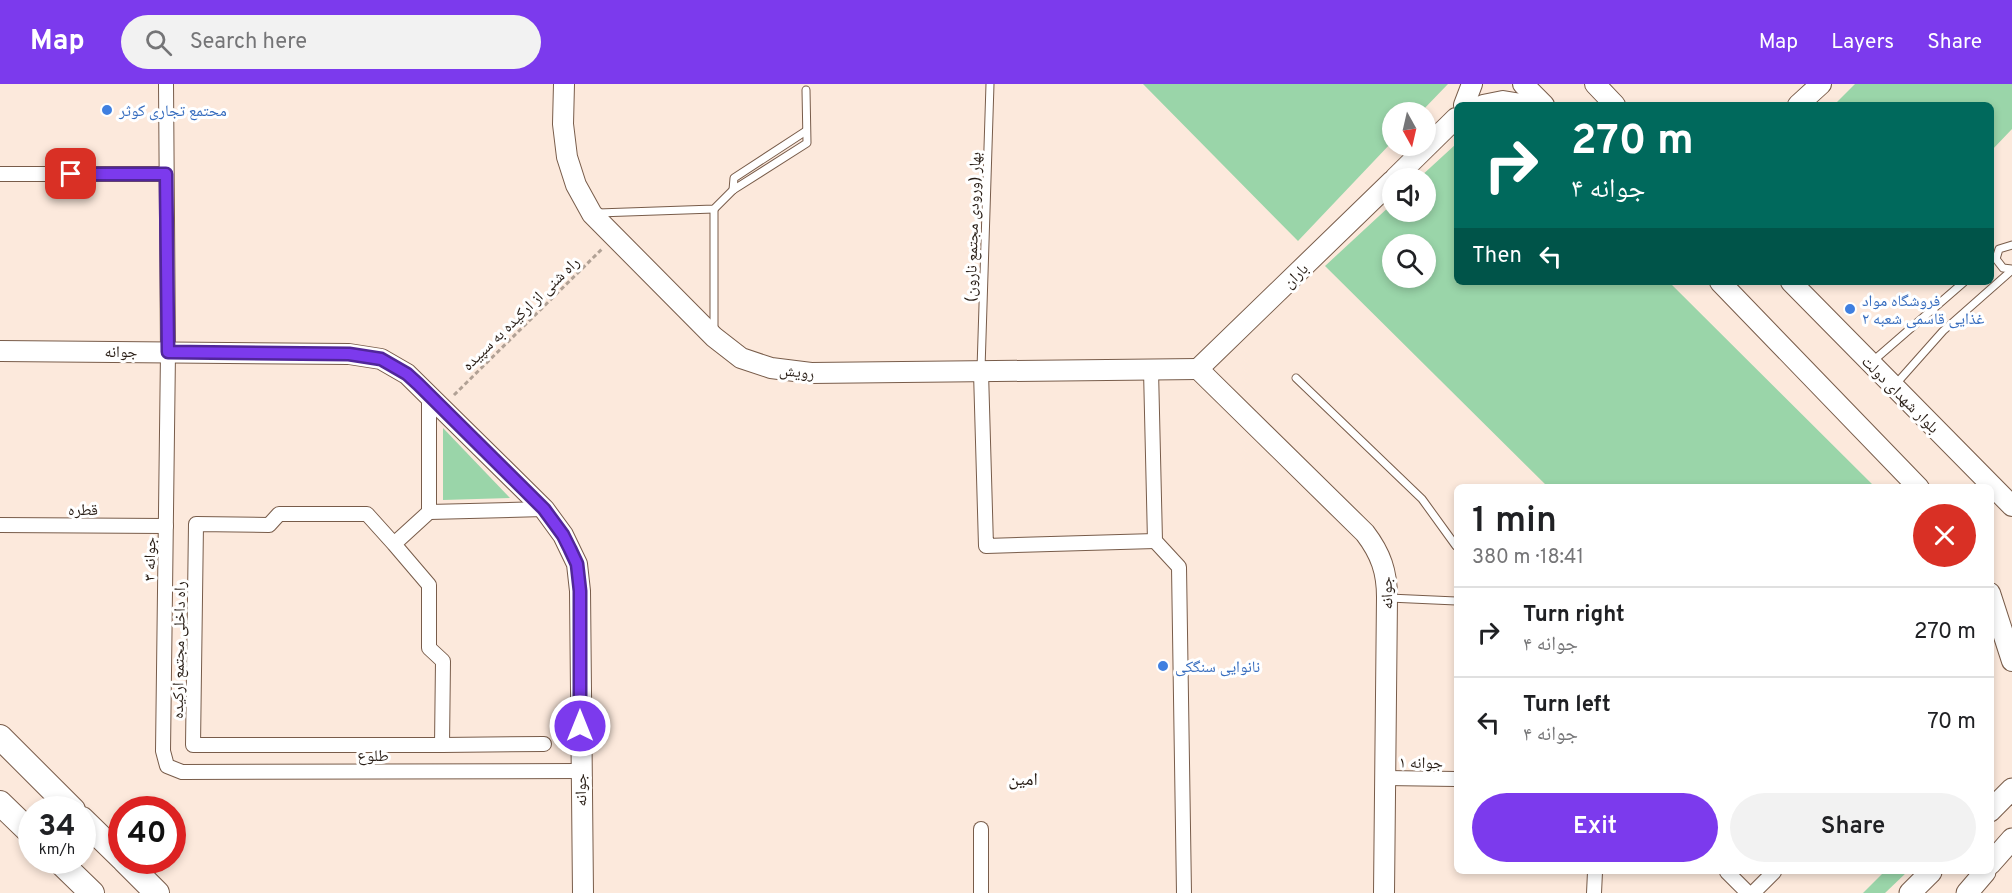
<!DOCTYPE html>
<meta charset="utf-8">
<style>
body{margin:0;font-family:Overpass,"Noto Naskh Arabic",sans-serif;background:#f2f2f2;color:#202124;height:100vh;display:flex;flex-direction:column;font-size:22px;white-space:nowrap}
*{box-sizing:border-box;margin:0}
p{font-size:20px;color:#757577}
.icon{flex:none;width:33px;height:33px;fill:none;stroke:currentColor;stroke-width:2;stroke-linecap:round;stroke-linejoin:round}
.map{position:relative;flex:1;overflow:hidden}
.side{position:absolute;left:1454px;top:400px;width:540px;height:390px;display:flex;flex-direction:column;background:#fff;border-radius:9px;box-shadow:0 3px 9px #0003}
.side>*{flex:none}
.banner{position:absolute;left:1454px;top:18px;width:540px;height:183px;border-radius:9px;box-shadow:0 3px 9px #0003;background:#00695c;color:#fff;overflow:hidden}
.needle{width:39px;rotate:172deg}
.fabs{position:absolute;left:1382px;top:18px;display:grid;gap:12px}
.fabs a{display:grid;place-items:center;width:54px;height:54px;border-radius:50%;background:#fff;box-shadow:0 3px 9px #0003;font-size:30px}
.speed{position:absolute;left:18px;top:712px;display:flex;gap:12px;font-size:30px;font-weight:700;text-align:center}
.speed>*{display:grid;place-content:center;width:78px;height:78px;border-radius:50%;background:#fff;box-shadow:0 3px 9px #0003;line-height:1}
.speed small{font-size:15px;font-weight:400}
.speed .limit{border:9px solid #d22;background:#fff;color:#111}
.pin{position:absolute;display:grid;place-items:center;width:51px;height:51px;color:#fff;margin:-26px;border-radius:12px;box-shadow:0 3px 9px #0006}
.me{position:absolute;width:66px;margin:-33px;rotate:0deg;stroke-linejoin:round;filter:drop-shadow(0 0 4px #0008)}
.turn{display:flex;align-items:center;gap:21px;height:126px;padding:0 18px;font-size:27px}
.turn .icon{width:78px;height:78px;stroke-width:2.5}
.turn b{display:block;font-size:42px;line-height:51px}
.then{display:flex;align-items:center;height:57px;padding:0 18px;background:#0003;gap:12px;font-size:22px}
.round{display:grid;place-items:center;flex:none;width:63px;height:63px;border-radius:32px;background:#f2f2f2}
.overview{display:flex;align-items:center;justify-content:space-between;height:102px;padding:0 18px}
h1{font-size:36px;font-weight:600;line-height:45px}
.button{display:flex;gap:12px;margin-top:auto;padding:12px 18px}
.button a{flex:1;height:69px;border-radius:36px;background:#7c3aed;color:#fff;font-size:24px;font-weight:600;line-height:69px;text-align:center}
.button a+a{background:#f2f2f2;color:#202124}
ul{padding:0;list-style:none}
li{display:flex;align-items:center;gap:18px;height:90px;padding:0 18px;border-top:2px solid #e0e0e0}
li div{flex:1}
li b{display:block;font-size:22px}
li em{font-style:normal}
header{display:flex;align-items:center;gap:36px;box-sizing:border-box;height:84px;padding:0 30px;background:#7c3aed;color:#fff}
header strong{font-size:28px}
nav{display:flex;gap:33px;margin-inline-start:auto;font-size:21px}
.search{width:420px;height:54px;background:#f2f2f2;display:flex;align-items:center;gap:15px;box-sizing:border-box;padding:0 21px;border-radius:33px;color:#757577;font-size:22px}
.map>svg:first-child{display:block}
</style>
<header>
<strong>Map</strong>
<div class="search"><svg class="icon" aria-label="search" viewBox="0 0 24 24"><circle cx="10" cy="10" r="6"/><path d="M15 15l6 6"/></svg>Search here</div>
<nav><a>Map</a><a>Layers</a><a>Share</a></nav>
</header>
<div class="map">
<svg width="2012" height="809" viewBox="0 0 2012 809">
<rect width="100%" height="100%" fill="#fce9dc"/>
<g fill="#9ad5a9" fill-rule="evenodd">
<path d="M1143,0H1448L1421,28H1392V58L1298,157Z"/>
<path d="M1855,0H2012V45L1991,67L1990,21H1834Z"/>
<path d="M1456,60V198H1669L1875,403H1548L1325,182L1392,120V128H1425V94H1419ZM1425,160V194H1392V160Z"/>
<path d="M443,344L510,414L443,416Z"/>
<path d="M1884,788H1907L1885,809H1863Z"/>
</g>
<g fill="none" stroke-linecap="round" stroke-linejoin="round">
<defs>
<g id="lane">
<path d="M733,106L734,94L806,47"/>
<path d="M714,125V248"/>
<path d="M598,129L714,125L733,106L807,59L806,6"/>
<path d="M2012,161L1999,165L1996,175L2003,184L2012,185"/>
<path d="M1873,277L1964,198"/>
<path d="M981,285L990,0"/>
<path d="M1296,294L1422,415L1456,462"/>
<path d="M1895,301L1943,247L2012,186"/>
<path d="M1389,514L1456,517"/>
</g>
<g id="street">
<path d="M166,0L168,268L163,667L167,682L182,688L580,687"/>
<path d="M0,90H166"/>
<path d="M1151,286L1155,457L1179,483L1184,809"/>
<path d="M981,288L986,462L1155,457"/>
<path d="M429,311V428L544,425"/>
<path d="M0,441L166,442"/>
<path d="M394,460L429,501V564L443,577L442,661H193L196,440L269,441L279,430H367L394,460L429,428"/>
<path d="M442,661L544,660"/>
<path d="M1386,694L1456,695"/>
<path d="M1727,788L1748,809"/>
<path d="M981,809V745"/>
<path d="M1594,809L1595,788"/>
<path d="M1753,809L1774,788"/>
</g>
<g id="secondary">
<path d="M564,0L563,40L567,73L576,101L592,130L714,253L741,274L771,284L811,289L1198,285"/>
<path d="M1523,0L1544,21"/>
<path d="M1595,0L1615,21"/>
<path d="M1464,21L1472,0"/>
<path d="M1483,21L1503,17L1527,21"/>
<path d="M1798,21L1821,0"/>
<path d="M1395,94L1456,34"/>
<path d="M1720,198L1919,404"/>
<path d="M1791,198L2012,422"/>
<path d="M0,267L349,270L381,275L407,290L544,425L563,451L577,480L580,507L583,809"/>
<path d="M1198,285L1365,449C1381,470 1387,488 1387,513L1384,809"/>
<path d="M1198,285L1392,97"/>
<path d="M1990,509L2012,577"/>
</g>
<g id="primary">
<path d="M1990,727L2012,705"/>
<path d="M1990,780L2012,755"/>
<path d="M1910,809L1931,788"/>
<path d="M1967,809L1985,788"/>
</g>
<g id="highway">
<path d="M0,653L73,726"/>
<path d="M0,719L32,750"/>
<path d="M82,735L122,774"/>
<path d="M59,777L92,809"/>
<path d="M125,777L157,809"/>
</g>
</defs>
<use href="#lane" stroke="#785c4a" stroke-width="9"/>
<use href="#street" stroke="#785c4a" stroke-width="16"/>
<use href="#secondary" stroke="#785c4a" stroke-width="22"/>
<use href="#primary" stroke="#785c4a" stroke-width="23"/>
<use href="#highway" stroke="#785c4a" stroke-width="26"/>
<path stroke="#b1a195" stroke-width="3" stroke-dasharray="4.5 3" stroke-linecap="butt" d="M454,311L603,164"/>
<use href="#lane" stroke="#fff" stroke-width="7"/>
<use href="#street" stroke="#fff" stroke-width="14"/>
<use href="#secondary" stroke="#fff" stroke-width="20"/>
<use href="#primary" stroke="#fff" stroke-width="21"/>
<use href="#highway" stroke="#fff" stroke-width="24"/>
</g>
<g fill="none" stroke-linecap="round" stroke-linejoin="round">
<defs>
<path id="route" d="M71,90H166L168,268L349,270L381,275L407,290L418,300L544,425L563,451L570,465L577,480L580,507V642"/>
</defs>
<use href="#route" stroke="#51269a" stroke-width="15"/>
<use href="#route" stroke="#7c3aed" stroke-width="10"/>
</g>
<g fill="#3f7fe0" stroke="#fff" stroke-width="2">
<circle cx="107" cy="26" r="6"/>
<circle cx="1850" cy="225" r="6"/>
<circle cx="1163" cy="582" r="6"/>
</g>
<g text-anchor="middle" stroke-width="6" stroke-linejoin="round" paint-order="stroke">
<g font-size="16" fill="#366cbe" stroke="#fff" text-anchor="start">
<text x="119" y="32">محتمع تجاری کوثر</text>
<text x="1862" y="222">فروشگاه مواد<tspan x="1862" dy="18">غذایی قاسمی شعبه ۲</tspan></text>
<text x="1175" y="588">نانوایی سنگکی</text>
</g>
<g font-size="16" fill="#281d15" stroke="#fff">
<text transform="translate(972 143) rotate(-88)" y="6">بهار (ورودی مجتمع نارون)</text>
<text transform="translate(1295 191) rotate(-44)" y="6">باران</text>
<text transform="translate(520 229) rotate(-44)" y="6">راه شنی از ارکیده به سپیده</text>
<text x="121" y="273">جوانه</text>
<text transform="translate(797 287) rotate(6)" y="6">رویش</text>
<text transform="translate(1901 310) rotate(45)" y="6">بلوار شهدای دولت</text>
<text x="83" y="431">قطره</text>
<text transform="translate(149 475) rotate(-89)" y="6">جوانه ۳</text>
<text transform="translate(1386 509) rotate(-92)" y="6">جوانه</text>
<text transform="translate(178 566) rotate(-89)" y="6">راه داخلی مجتمع ارکیده</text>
<text x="373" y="677">طلوع</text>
<text transform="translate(1421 678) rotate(1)" y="6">جوانه ۱</text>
<text transform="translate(580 706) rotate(-91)" y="6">جوانه</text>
</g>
<g font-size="18" fill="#281d15" stroke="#fff">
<text x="1023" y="701">امین</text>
</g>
</g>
</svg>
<div class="fabs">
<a><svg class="needle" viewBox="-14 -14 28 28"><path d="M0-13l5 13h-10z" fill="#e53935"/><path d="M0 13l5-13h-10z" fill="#757577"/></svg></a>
<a><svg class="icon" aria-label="sound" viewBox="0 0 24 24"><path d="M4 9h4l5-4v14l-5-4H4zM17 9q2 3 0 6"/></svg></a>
<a><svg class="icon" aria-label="search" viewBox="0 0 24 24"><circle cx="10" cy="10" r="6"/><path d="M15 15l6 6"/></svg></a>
</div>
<div class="speed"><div>34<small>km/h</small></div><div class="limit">40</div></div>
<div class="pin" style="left:71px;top:90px;background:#d93025"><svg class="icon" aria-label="arrive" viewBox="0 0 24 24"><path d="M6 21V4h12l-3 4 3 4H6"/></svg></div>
<svg class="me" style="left:580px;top:642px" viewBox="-20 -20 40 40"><circle r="17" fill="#7c3aed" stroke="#fff" stroke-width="3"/><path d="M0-11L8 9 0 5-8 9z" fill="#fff"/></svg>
<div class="banner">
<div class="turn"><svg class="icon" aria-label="right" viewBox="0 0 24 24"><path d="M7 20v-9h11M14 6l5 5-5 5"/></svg><div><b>270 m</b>جوانه ۴</div></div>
<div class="then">Then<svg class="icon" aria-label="left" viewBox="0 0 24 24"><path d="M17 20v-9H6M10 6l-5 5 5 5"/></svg></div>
</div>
<section class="side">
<div class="overview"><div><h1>1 min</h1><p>380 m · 18:41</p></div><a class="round" style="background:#d93025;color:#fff"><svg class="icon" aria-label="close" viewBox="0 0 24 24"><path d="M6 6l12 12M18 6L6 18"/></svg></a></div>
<ul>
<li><svg class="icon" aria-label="right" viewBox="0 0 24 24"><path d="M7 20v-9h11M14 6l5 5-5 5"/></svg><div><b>Turn right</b><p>جوانه ۴</p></div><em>270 m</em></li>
<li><svg class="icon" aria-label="left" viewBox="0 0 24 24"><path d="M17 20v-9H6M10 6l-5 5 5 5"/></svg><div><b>Turn left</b><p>جوانه ۴</p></div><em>70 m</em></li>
</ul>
<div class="button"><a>Exit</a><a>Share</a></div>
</section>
</div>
